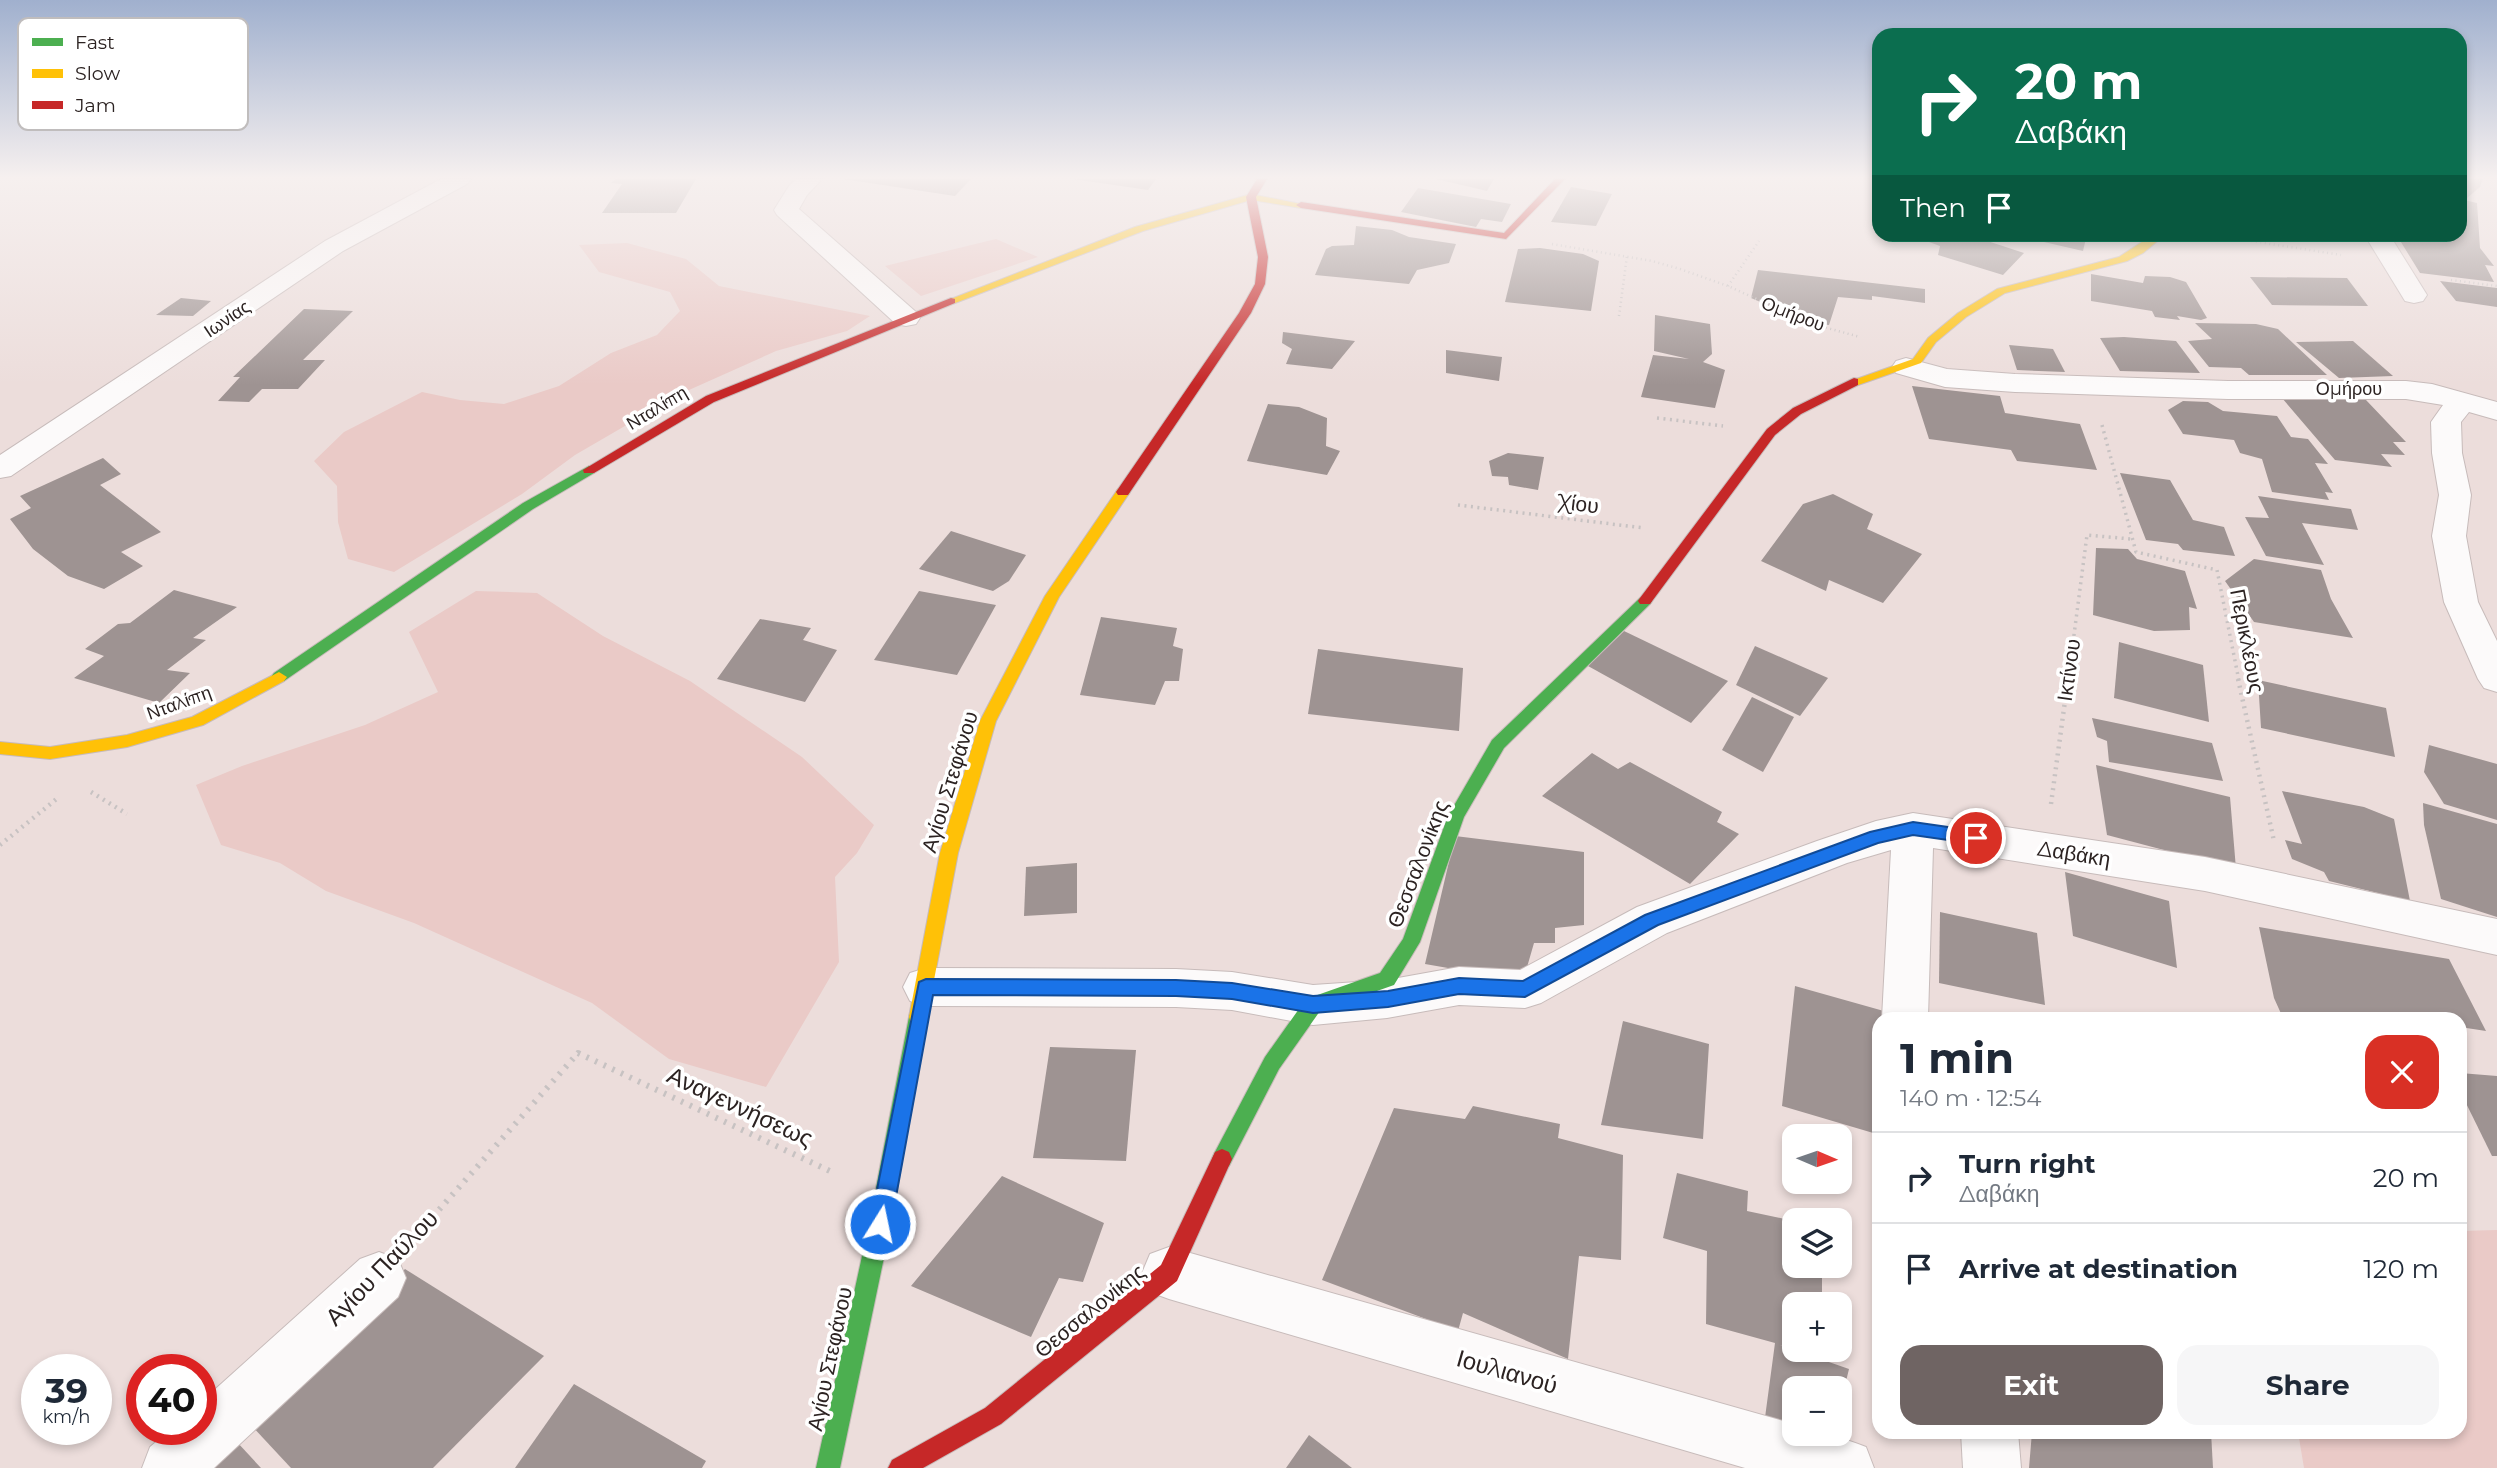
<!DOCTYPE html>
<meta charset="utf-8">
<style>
body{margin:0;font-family:Montserrat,sans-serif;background:#f6f6f7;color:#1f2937;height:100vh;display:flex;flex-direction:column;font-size:26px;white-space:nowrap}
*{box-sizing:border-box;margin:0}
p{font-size:23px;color:#747a83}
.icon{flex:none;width:38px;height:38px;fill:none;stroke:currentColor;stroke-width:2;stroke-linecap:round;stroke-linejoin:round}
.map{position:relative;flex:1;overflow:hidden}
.side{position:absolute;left:1872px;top:1012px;width:595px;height:427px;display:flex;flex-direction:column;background:#fff;border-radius:21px;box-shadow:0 4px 10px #0003}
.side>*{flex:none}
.banner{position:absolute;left:1872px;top:28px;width:595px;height:214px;border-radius:21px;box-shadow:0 4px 10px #0003;background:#0b6e4f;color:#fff;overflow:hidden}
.needle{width:46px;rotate:92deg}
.tools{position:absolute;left:1782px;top:1124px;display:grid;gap:14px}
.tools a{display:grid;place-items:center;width:70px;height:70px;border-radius:14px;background:#fff;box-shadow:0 4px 10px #0003;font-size:35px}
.speed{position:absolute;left:21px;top:1354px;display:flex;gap:14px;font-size:35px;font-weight:700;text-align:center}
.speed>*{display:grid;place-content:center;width:91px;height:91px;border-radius:50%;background:#fff;box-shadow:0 4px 10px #0003;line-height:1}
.speed small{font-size:18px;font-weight:400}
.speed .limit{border:10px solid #d22;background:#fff;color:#111}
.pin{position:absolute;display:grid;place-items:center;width:60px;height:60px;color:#fff;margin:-30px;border:4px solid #fff;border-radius:50%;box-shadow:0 2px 7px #0007}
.me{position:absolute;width:77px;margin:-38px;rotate:10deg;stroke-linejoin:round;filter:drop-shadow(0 0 5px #0008)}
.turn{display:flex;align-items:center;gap:24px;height:147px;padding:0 28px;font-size:32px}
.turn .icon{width:91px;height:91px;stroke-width:2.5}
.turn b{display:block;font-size:49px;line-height:60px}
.then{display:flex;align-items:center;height:66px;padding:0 28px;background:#0003;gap:14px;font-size:26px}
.round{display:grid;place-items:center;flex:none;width:74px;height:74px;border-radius:21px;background:#f6f6f7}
.summary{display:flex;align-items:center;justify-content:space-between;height:119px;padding:0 28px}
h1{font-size:42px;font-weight:700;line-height:52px}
.cta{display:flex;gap:14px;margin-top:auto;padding:14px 28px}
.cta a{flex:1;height:80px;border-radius:21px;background:#6f6463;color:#fff;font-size:28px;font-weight:700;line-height:80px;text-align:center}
.cta a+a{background:#f6f6f7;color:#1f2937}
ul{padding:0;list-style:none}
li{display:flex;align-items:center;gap:21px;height:91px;padding:0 28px;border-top:2px solid #e0e1e3}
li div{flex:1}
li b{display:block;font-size:26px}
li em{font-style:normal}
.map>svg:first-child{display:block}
</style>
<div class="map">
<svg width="2497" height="1468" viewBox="0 0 2497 1468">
<rect width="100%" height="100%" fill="#ecdddb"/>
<g fill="#eacac7">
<path d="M996,239L1038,257L921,296L885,266Z"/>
<path d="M627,243L686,259L719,286L870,316L847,331L776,351L680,394L575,455L522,494L394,572L348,559L338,522L337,486L314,461L344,432L422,392L460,400L504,404L559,386L611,353L657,335L680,311L670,292L599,272L579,245Z"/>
<path d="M476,591L537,593L603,636L690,681L802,757L874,825L857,853L835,877L839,962L766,1087L669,1059L592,1003L414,923L326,891L280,863L221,845L196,785L242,766L365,725L438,692L409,632Z"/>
<path d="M2497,1230V1468H2304L2298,1432H2460L2461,1231Z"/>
</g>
<g fill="#9e9392">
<path d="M616,179H696L676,213H602L622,184L611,183Z"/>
<path d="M843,179H971L955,196Z"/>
<path d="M1073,179H1156L1148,190Z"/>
<path d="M1436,179H1494L1487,191Z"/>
<path d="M2460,179H2483L2480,187L2467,198L2460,196Z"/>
<path d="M1571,187L1612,194L1596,226L1551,222Z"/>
<path d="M1418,188L1511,204L1502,222L1481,219L1476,227L1401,212Z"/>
<path d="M2460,199L2477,203L2480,248L2494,266L2485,265L2494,282L2420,273L2396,234H2460Z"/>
<path d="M1356,226L1392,230L1409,237L1456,244L1449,263L1417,270L1409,284L1315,275L1326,249L1332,246L1354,245Z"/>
<path d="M1935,234H1966L2024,253L2003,275L1938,255L1940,246L1929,242Z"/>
<path d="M2028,234H2087L2083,251L2027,238Z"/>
<path d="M1540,248L1583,254L1599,261L1591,311L1505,302L1518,249Z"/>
<path d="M1758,270L1925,289V303L1872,296V300L1838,297L1829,325L1809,323L1751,298Z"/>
<path d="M2091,274L2143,283L2145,276L2170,277L2186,282L2207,318L2201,320L2177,316L2180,320L2155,317L2152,311L2091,301Z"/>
<path d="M2250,277L2347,278L2368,306L2272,305Z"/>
<path d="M2440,281L2497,288V307L2456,301Z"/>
<path d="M181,298L211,301L193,316L156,315Z"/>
<path d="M304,309L353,311L303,360H325L298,389H262L249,402L218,401L240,377H233Z"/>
<path d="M1655,315L1710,324L1712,354L1703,362L1725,370L1715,408L1641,397L1653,355L1689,359L1654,351Z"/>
<path d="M2195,323L2256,324L2278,329L2327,375H2249L2241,368L2209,367L2188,341L2212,339Z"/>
<path d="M1283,332L1355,341L1332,369L1286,364L1292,349L1282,343Z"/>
<path d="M2124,337L2176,341L2200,373L2120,371L2100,338Z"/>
<path d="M2353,341L2393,376L2339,378L2296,342Z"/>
<path d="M2009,345L2053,349L2065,372L2017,370Z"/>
<path d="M1446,350L1502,357L1499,381L1446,373Z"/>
<path d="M1912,386L2000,396L2005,413L2080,424L2097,470L2017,461L2011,450L1929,439Z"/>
<path d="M2282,398L2366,400L2406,442H2393L2405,455L2381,454L2392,467L2335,460Z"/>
<path d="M2183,401L2208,402L2223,411L2277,416L2291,437L2308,439L2328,464L2315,463L2333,493L2325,492L2329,500L2272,492L2262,459L2240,453L2234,440L2183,434L2168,410Z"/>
<path d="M1268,404L1299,407L1327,418L1326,446L1340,451L1327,475L1247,461Z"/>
<path d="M1508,453L1544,457L1538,490L1509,485L1508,477L1492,476L1489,461Z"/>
<path d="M103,458L121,474L100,485L161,532L121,552L143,566L104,589L68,576L33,549L10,519L31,508L20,496Z"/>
<path d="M2120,473L2170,480L2193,520L2224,527L2235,556L2183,550L2178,544L2146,540Z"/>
<path d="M1833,494L1873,514L1867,529L1922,554L1883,603L1829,580L1826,591L1761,561L1803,504Z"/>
<path d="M2258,496L2351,509L2358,530L2302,523L2324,565L2266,556L2245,517L2269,518Z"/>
<path d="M951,531L1026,555L1009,581L993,591L919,569Z"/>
<path d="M2096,548L2128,549L2137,559L2185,571L2197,609L2189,607L2190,630L2154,631L2093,615Z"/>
<path d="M2254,559L2321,570L2331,599L2353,638L2254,622L2225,581Z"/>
<path d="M174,590L237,607L193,638L206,640L167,670L190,673L159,703L74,678L104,656L85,649L118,624L130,623Z"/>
<path d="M919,591L996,605L957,675L874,660Z"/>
<path d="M1101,617L1177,628L1173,646L1183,649L1179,681H1165L1155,705L1080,695Z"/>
<path d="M760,619L811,628L803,640L837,650L805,702L717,679Z"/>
<path d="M1624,631L1728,681L1691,723L1588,666Z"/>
<path d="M2119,642L2203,665L2209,722L2114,698Z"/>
<path d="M1755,646L1828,678L1800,716L1736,685Z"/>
<path d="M1318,649L1463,668L1459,731L1308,714Z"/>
<path d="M2258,680L2386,708L2395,757L2261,728Z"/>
<path d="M1752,697L1794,717L1763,772L1722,750Z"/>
<path d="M2092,718L2212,743L2223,781L2109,762L2107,741L2097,737Z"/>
<path d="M2429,745L2497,764V820L2444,804L2424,772Z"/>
<path d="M1592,753L1618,769L1630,762L1722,812L1717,822L1739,834L1690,884L1542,796Z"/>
<path d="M2096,765L2230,797L2236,869L2107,835Z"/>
<path d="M2282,791L2364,807L2394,819L2410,901L2329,881L2324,872L2292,859L2285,840L2302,844Z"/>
<path d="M2423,803L2497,824V917L2441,899L2424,825Z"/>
<path d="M1455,836L1584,852V925L1555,928V943H1534L1523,981L1425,964Z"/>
<path d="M1077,863V913L1024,916L1026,867Z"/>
<path d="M2065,872L2169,901L2177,968L2073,936Z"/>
<path d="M1940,912L2037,933L2045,1005L1939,983Z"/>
<path d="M2259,927L2449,959L2486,1031L2460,1027V1018H2283L2274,998Z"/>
<path d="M1795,986L1898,1015V1018H1880V1135L1782,1106Z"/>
<path d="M1623,1021L1709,1044L1703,1139L1601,1125Z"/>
<path d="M1050,1047L1136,1050L1126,1161L1033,1158Z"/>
<path d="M2460,1073L2497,1076V1156H2492L2460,1091Z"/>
<path d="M1473,1106L1560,1124L1558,1138L1623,1155L1621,1260L1579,1256L1568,1359L1463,1313L1458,1331L1322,1280L1394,1108L1465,1119Z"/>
<path d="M1677,1173L1748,1191L1747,1211L1794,1221V1265H1822V1304H1794V1348L1780,1345L1849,1369L1840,1406L1839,1388H1794V1433H1834L1831,1447L1764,1425L1775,1343L1706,1324L1707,1251L1663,1238Z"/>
<path d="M1002,1176L1104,1223L1083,1282L1059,1278L1031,1337L911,1286Z"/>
<path d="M405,1269L544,1356L433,1468H291L252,1426Z"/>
<path d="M574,1384L706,1461L702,1468H515Z"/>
<path d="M2032,1432H2211L2213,1468H2029Z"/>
<path d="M1309,1435L1352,1468H1286Z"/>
<path d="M237,1442L261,1468H209Z"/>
</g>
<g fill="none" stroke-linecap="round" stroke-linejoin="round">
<defs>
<g id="street">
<path d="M441,179H471L467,184L343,251L11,476L0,478V455L325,241Z"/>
<path d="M796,179H822L807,195L799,209L916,312L920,318L916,324L906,326L896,324L777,215L774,210L789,186Z"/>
<path d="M2364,234H2389L2427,295L2423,301L2414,303L2405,301Z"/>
<path d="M1906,358L1947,369L2015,374L2228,381H2406L2432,384L2497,402V420L2469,412L2461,422L2462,453L2471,495L2466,536L2478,602L2497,641V692L2484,688L2478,679L2444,602L2432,536L2439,495L2432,453L2431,422L2443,405L2406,399H2228L2015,392L1945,387L1896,373L1892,367L1896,361Z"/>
<path d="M1913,813L2205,857L2497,919V955L2205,891L1933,848L1928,1018H1882L1891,850L1847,863L1667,933L1541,1003L1525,1008L1459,1005L1387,1018L1313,1025L1232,1010L1176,1007L926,1006L910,1001L903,987L910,973L926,968L1176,969L1232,972L1313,985L1387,980L1459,967L1520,970L1637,907L1817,841L1876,821Z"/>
<path d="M1169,1247L1794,1424V1433C1821,1433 1841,1437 1866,1447L1874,1468H1745L1169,1299L1150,1292L1142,1273L1150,1254Z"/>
<path d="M379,1252L398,1259L406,1278L398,1297L214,1468H142L150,1447L170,1430H201V1402L360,1259Z"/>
<path d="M1961,1432H2018L2021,1468H1963Z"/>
</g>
<g id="fast">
<path d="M589,466L594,467V473L533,509L284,681H274L271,677L274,673L523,503Z"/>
<path d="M1645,596L1650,598L1652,601L1650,604L1504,748L1464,817L1420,942L1394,985L1320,1011L1279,1069L1229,1166L1222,1169L1215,1166L1212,1159L1215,1152L1265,1057L1306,999L1380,973L1403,939L1448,816L1492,740L1640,598Z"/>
<path d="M918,1009L925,1011L927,1017L891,1224L840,1468H816L869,1224L909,1017L911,1011Z"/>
</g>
<g id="slow">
<path d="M1251,194L1306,205L1301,208L1251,200L1143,231L955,303L946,301L1135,227Z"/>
<path d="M2154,234H2166L2143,253L2127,261L2005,293L1966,317L1936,342L1921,363L1858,385H1850L1848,382L1913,359L1928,338L1958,313L1997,289L2119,257Z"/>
<path d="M1123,488L1130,492L1059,597L996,721L958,853L927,1017L925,1023L918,1025L911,1023L909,1017L940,853L980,721L1045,596L1118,489Z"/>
<path d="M279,672L287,677L284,681L203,725L127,747L50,759L0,754V742L50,747L127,735L192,717Z"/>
</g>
<g id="jam">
<path d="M1257,179H1267L1256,197L1268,257L1265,284L1251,313L1128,495H1118L1116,492L1239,313L1255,284L1258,257L1246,197Z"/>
<path d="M1555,179H1565L1506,239L1301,208L1296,205L1301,202L1504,233Z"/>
<path d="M951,298L955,299V303L714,402L594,473H584L583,470L706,396Z"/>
<path d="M1854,378L1858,379V385L1801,414L1775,435L1650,604H1640L1638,601L1640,598L1767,429L1793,408Z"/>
<path d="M1222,1149L1229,1152L1232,1159L1177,1281L1001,1424L923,1468H888L892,1460L985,1408L1161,1265L1215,1152Z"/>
</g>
</defs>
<use href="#street" stroke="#c7bbba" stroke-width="2"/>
<use href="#fast" stroke="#c7bbba" stroke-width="2"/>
<use href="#slow" stroke="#c7bbba" stroke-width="2"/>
<use href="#jam" stroke="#c7bbba" stroke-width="2"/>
<g stroke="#c7c2c2" stroke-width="2.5" stroke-dasharray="1 3.5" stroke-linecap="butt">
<path d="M2207,234L2341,255"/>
<path d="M1552,244L1652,261L1680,269L1728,286L1809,323L1860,337"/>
<path d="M2451,280L2497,286"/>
<path d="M1728,286L1759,241"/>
<path d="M1619,316L1627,256"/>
</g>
<g stroke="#c7c2c2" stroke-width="3.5" stroke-dasharray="2 4.5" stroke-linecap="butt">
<path d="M1657,418L1723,426"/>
<path d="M2102,425L2136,552L2217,570L2239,681"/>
<path d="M1458,505L1644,528"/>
<path d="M2068,681L2087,535L2131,539"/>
</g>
<g stroke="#c7c2c2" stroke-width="4.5" stroke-dasharray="2 5" stroke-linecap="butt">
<path d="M2238,679L2274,841"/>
<path d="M91,792L127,814"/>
<path d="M2051,804L2068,679"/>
<path d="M0,845L59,797"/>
</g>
<path stroke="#c7c2c2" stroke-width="6" stroke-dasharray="2.5 7" stroke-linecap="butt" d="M414,1238L578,1053L834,1173"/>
<use href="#street" fill="#fcfafa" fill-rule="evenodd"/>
<use href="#fast" fill="#4caf50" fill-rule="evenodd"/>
<use href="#slow" fill="#ffc107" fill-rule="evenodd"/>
<use href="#jam" fill="#c62828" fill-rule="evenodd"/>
</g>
<linearGradient id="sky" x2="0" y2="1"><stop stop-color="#a0b0ce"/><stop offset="0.46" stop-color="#f6f0ef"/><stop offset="1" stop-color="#f6f0ef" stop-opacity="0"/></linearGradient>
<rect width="2497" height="385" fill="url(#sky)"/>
<path fill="#1a73e8" stroke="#114b97" stroke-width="2" d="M1913,822L1976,831L1982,833L1984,838L1982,842L1976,844L1913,835L1878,843L1658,925L1525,997L1459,994L1388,1007L1313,1013L1232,999L1176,996L933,995L891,1224L888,1232L880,1235L873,1232L870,1224L919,982L926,979L1176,980L1232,983L1313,996L1388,991L1459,978L1523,981L1645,915L1870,832Z"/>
<g text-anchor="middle" stroke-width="7" stroke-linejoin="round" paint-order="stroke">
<g font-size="18" fill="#2c2322" stroke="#fff">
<text transform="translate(1793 314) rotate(21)" y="6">Ομήρου</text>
<text transform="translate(227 319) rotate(-34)" y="6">Ιωνίας</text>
<text x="2349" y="395">Ομήρου</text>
<text transform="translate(657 408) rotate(-31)" y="6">Νταλίπη</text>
<text transform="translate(179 703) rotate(-20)" y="6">Νταλίπη</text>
</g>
<g font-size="21" fill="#2c2322" stroke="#fff">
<text transform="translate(1579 504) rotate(7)" y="7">Χίου</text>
<text transform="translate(2247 641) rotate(79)" y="7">Περικλέους</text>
<text transform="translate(2069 670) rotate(-82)" y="7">Ικτίνου</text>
<text transform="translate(950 782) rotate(-73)" y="7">Αγίου Στεφάνου</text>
<text transform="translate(2074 854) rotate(9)" y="7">Δαβάκη</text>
<text transform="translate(1418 864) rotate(-69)" y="7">Θεσσαλονίκης</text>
<text transform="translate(1090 1311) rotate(-39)" y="7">Θεσσαλονίκης</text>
<text transform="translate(830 1359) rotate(-78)" y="7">Αγίου Στεφάνου</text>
</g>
<g font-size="24" fill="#2c2322" stroke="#fff">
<text transform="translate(740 1107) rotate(25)" y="8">Αναγεννήσεως</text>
<text transform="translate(382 1268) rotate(-46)" y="8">Αγίου Παύλου</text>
<text transform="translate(1507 1372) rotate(16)" y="8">Ιουλιανού</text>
</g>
</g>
<rect x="18" y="18" width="230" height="112" rx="10" fill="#fff" stroke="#c0bdbd" stroke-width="2"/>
<rect x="32" y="38" width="31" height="8" fill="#4caf50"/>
<rect x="32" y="69" width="31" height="9" fill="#ffc107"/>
<rect x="32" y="101" width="31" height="8" fill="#c62828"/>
<g font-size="19" fill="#2c2322">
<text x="75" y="49">Fast</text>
<text x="75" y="80">Slow</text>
<text x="75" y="112">Jam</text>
</g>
</svg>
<div class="tools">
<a><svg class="needle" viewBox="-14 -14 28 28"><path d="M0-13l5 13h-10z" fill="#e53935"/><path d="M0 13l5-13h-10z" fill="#747a83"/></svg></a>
<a><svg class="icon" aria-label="layers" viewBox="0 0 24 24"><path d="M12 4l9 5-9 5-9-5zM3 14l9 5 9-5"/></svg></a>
<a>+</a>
<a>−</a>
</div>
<div class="speed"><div>39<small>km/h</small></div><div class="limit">40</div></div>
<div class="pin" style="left:1976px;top:838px;background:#d93025"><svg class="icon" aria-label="arrive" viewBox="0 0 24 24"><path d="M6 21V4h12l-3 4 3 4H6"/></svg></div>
<svg class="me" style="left:880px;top:1224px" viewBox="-20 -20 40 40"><circle r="17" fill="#1a73e8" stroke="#fff" stroke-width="3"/><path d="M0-11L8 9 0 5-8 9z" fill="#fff"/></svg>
<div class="banner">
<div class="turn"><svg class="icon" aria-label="right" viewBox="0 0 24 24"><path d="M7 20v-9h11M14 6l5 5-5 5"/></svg><div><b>20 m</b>Δαβάκη</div></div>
<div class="then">Then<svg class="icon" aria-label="arrive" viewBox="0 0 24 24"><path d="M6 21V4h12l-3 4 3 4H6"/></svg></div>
</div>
<section class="side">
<div class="summary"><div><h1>1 min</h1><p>140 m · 12:54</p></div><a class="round" style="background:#d93025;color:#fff"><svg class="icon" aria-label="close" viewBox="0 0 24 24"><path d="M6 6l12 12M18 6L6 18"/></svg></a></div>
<ul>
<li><svg class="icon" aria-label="right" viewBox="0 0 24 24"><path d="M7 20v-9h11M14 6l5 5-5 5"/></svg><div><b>Turn right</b><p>Δαβάκη</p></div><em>20 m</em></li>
<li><svg class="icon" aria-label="arrive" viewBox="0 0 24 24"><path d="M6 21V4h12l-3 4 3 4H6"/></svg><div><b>Arrive at destination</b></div><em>120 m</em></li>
</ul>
<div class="cta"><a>Exit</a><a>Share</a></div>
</section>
</div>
